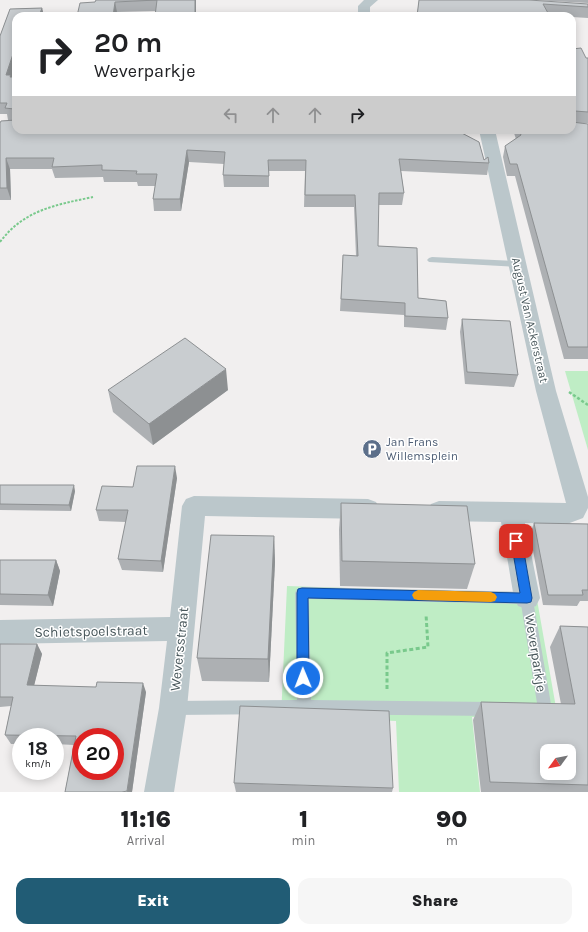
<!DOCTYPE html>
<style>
body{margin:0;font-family:Karla,sans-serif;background:#f6f6f6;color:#202124;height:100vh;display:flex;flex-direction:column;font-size:15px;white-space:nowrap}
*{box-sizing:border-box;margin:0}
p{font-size:13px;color:#757577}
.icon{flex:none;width:22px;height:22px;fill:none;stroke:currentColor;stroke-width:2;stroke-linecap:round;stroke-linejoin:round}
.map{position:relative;height:792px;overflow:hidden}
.panel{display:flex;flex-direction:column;background:#fff;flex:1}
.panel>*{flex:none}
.top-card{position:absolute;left:12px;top:12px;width:564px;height:122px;border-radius:12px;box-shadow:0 2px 10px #0003;background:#fff;color:#202124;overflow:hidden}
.needle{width:26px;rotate:237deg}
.buttons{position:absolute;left:540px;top:744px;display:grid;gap:8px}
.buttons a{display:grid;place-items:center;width:36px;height:36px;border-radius:8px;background:#fff;box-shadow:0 2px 10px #0003;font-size:20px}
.speed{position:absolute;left:12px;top:728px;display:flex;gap:8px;font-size:20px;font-weight:700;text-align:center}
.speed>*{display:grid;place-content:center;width:52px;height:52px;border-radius:50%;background:#fff;box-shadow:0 2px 10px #0003;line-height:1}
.speed small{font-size:10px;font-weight:400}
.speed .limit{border:6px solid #d22;background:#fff;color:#111}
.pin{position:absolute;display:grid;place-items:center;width:34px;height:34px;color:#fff;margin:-17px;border-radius:8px;box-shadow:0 2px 6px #0006}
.me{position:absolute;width:44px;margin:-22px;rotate:359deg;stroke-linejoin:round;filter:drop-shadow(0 0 3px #0008)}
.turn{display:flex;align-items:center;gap:14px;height:84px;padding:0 16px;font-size:18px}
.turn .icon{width:52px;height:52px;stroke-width:2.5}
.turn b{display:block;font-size:28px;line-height:34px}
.lanes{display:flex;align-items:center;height:38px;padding:0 16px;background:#0003;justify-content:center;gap:20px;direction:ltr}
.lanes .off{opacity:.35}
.eta{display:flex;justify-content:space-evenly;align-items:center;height:68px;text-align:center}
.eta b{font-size:24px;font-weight:800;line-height:28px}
.action{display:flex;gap:8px;margin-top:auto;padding:8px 16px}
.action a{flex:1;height:46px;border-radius:12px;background:#215c75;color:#fff;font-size:16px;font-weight:800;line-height:46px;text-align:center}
.action a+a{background:#f6f6f6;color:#202124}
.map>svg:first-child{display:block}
</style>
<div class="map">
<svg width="588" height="792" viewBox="0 0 588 792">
<rect width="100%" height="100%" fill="#f1efef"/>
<g fill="#bfedc5">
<path d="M565,371H588V450Z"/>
<path d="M287,586L536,594L558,719L472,717L480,792H399L396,721L281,717Z"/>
</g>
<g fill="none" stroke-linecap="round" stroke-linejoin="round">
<path stroke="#79c98c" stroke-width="2" stroke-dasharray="2.5 1.5" stroke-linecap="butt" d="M0,242C24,210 55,205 93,197"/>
<path stroke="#79c98c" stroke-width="2.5" stroke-dasharray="3 2" stroke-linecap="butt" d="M569,392L588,405"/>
<path stroke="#79c98c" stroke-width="3" stroke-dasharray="4 2.5" stroke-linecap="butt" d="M387,689V653L428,647L426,614"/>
<g fill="#bbc7cb" fill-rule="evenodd">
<path d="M432,257L517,261L522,264L517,267L429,262L427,260L429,258Z"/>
<path d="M302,587L527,592L532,594L552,710L550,715L545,717L533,715L531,710L533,705L537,703L521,604L309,599L311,700L493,702L498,704L500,709L498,714L493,716L304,714L173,715L168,713L166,708L168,703L173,701L297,700L295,593L297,589Z"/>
</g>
<g fill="#bbc7cb" fill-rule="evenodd">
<path d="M364,0H378L370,7V16H358V6Z"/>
<path d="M479,130H495L556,391L588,497V508L583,518L567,524L525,523L540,598L536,606L527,609L518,606L514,598L501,522L439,521L431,518L427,511L431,504L439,501L566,503L536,391Z"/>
<path d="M194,496L368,499L376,502L380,509L376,516L368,519L205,516L187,708L174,792H144L159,708L167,641L0,644V620L170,617L182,506L186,499Z"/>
</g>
</g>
<g fill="#adb0b3">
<path d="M96,0H196V16H155L156,11L117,12L95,2Z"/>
<path d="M419,0L588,4V18L572,17V16L547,15V16H417Z"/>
<path d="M532,0H588V3Z"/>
<path d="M42,8L44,16H16V64L12,77H16V130H456L479,142L484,160L488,157L489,163L487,175L401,171L404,193L402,205H378V246L417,248L418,298L446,301L448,318L446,330L404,327V315L340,311L343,255L356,256L354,207H304L305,171H269V187H224L223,175L224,164L189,162L181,211H154L153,199L155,186H138L137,182H104L103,177L55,178L52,169H10L11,200H0V123L1,121L15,120H8L7,114H0V36L10,9Z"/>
<path d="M572,49L586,58H588V123H580L588,124V359H564L515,176H507L503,157L505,146L516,139L513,130H572Z"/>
<path d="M462,319L518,375L514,387L465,384L460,332Z"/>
<path d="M108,390H228L153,445L113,412Z"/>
<path d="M177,478L163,572L122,570L118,559L126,522L99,521L96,510L133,487Z"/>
<path d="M0,485L75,491L71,511L0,510Z"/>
<path d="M341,503L475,564L467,589L340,586L339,530Z"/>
<path d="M534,523L588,524V601H580L577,606L543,605L530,534Z"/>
<path d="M274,536L275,562L269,682L202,681L197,658Z"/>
<path d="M0,560H56L60,571L53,606L0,605Z"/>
<path d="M560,626L588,627V792H481L473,720L481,702L561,704L550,647Z"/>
<path d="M0,644H37L42,654L34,685L146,692L132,792H65L74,745L55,744V737H21V744H11L5,735L11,706L0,707Z"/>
<path d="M234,783L393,788L392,792H236Z"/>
</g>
<g fill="#8d9092">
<rect x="195" y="0" width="1" height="16"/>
<path d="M115,2L117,12L116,16H113Z"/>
<path d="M42,8L44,16H39Z"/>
<path d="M16,45V64L12,78L6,75Z"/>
<path d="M187,150L189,162L181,211L180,199Z"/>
<path d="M6,158L10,169L11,200L7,188Z"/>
<path d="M226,369L228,390L153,445L149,424Z"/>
<path d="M175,466L177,478L163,572L161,561Z"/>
<path d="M74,485L75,491L71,511L69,505Z"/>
<path d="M274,536L275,562L269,682L268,659Z"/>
<path d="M56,560L60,571L53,606L48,595Z"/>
<path d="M37,644L42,654L32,694L27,685Z"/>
<path d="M143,683L146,692L132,792H127Z"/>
</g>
<g fill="#c9cdd0" stroke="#8d9092" fill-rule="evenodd">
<path d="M96,0H195V16H155L157,0L115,2L113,16H77L80,3L95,2Z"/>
<path d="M419,0H529L588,4V7L543,4L548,13H521L522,16H417Z"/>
<path d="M42,8L39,16H16V45L6,75H11L10,77H16V118L14,117V109L5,108L7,103H0V36L10,9Z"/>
<path d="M581,48L586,58H588V112L575,111L574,117H572V49Z"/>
<path d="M16,120V130H456L479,142L484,160L488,157L489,163L399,159L404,193H379L378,246L417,248L418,298L446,301L448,318L405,316V303L341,299L343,255L358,256L355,195H305L306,160H268L269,176L223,175L225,152L187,150L180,199H153L157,174H136L137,171L102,170V165L52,167L54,158H6L7,188H0V123L1,121Z"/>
<path d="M572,122L588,124V347H568L517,164H510L505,146L521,135L519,130H572Z"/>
<path d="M462,319L510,321L518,375L467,372Z"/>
<path d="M185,338L226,369L149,424L108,390Z"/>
<path d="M137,466H175L161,561L118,559L128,510H96L102,486L133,487Z"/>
<path d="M0,485H74L69,505L0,504Z"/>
<path d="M341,503L467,506L475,564L342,561Z"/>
<path d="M534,523L588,524V590H582L583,595H548Z"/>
<path d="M211,535L274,536L268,659L197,658Z"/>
<path d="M0,560H56L48,595L0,594Z"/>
<path d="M560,626L588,627V785L490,782L481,702L575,704ZM547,751H569V773H547Z"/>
<path d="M0,644H37L27,685L96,687L97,682L143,683L127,791L122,792H65L76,736L5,735L13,697H0ZM81,737H115V771H81Z"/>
<path d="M240,706L389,711L393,788L234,783Z"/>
</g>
<path fill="#1a73e8" stroke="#114b97" d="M516,537L520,538L522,541L532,598L531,602L527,603L308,598L309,678L307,682L303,684L299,682L297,678V593L298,589L302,588L520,593L511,541L513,538Z"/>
<path fill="#f59e0b" d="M418,590L491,592L495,594L497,597L495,601L491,602L418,600L414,599L412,595L414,592Z"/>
<defs>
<symbol id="parking-disc" viewBox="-11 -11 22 22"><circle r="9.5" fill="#5c6f8a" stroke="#fff"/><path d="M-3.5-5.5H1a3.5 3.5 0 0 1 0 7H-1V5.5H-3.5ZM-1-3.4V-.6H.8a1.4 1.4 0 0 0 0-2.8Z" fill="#fff"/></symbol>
</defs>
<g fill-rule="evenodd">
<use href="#parking-disc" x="361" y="438" width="22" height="22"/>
</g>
<g text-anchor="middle" stroke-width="3" stroke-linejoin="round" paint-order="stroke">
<g font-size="12" fill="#48575b" stroke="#fff">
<text transform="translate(530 320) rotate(77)" y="4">August Van Ackerstraat</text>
</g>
<g font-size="12" fill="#4e5e75" stroke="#fff" text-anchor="start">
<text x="386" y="446">Jan Frans<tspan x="386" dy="14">Willemsplein</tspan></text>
</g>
<g font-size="14" fill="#48575b" stroke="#fff">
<text transform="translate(91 631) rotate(-1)" y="5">Schietspoelstraat</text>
<text transform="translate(179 649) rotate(-84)" y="5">Weversstraat</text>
<text transform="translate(536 653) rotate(81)" y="5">Weverparkje</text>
</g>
</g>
</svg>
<div class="buttons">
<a><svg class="needle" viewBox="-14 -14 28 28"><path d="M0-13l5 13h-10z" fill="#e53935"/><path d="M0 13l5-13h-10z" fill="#757577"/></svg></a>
</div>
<div class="speed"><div>18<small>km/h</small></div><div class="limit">20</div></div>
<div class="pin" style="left:516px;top:541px;background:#d93025"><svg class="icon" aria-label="arrive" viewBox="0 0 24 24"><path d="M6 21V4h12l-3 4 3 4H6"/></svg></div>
<svg class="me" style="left:303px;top:678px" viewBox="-20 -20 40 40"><circle r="17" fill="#1a73e8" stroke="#fff" stroke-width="3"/><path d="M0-11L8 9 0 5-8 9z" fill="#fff"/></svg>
<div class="top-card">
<div class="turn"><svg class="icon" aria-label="right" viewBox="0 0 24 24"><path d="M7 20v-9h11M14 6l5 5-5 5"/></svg><div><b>20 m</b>Weverparkje</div></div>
<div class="lanes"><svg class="icon off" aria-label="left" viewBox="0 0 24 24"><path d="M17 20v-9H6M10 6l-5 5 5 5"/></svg><svg class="icon off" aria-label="ahead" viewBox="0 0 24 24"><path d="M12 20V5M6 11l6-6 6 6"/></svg><svg class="icon off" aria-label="ahead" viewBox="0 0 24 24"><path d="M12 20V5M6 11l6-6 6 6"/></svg><svg class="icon" aria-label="right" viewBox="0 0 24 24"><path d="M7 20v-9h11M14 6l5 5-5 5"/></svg></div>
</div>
</div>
<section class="panel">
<div class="eta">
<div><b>11:16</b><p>Arrival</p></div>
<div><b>1</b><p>min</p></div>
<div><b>90</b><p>m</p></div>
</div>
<div class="action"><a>Exit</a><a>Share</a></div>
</section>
